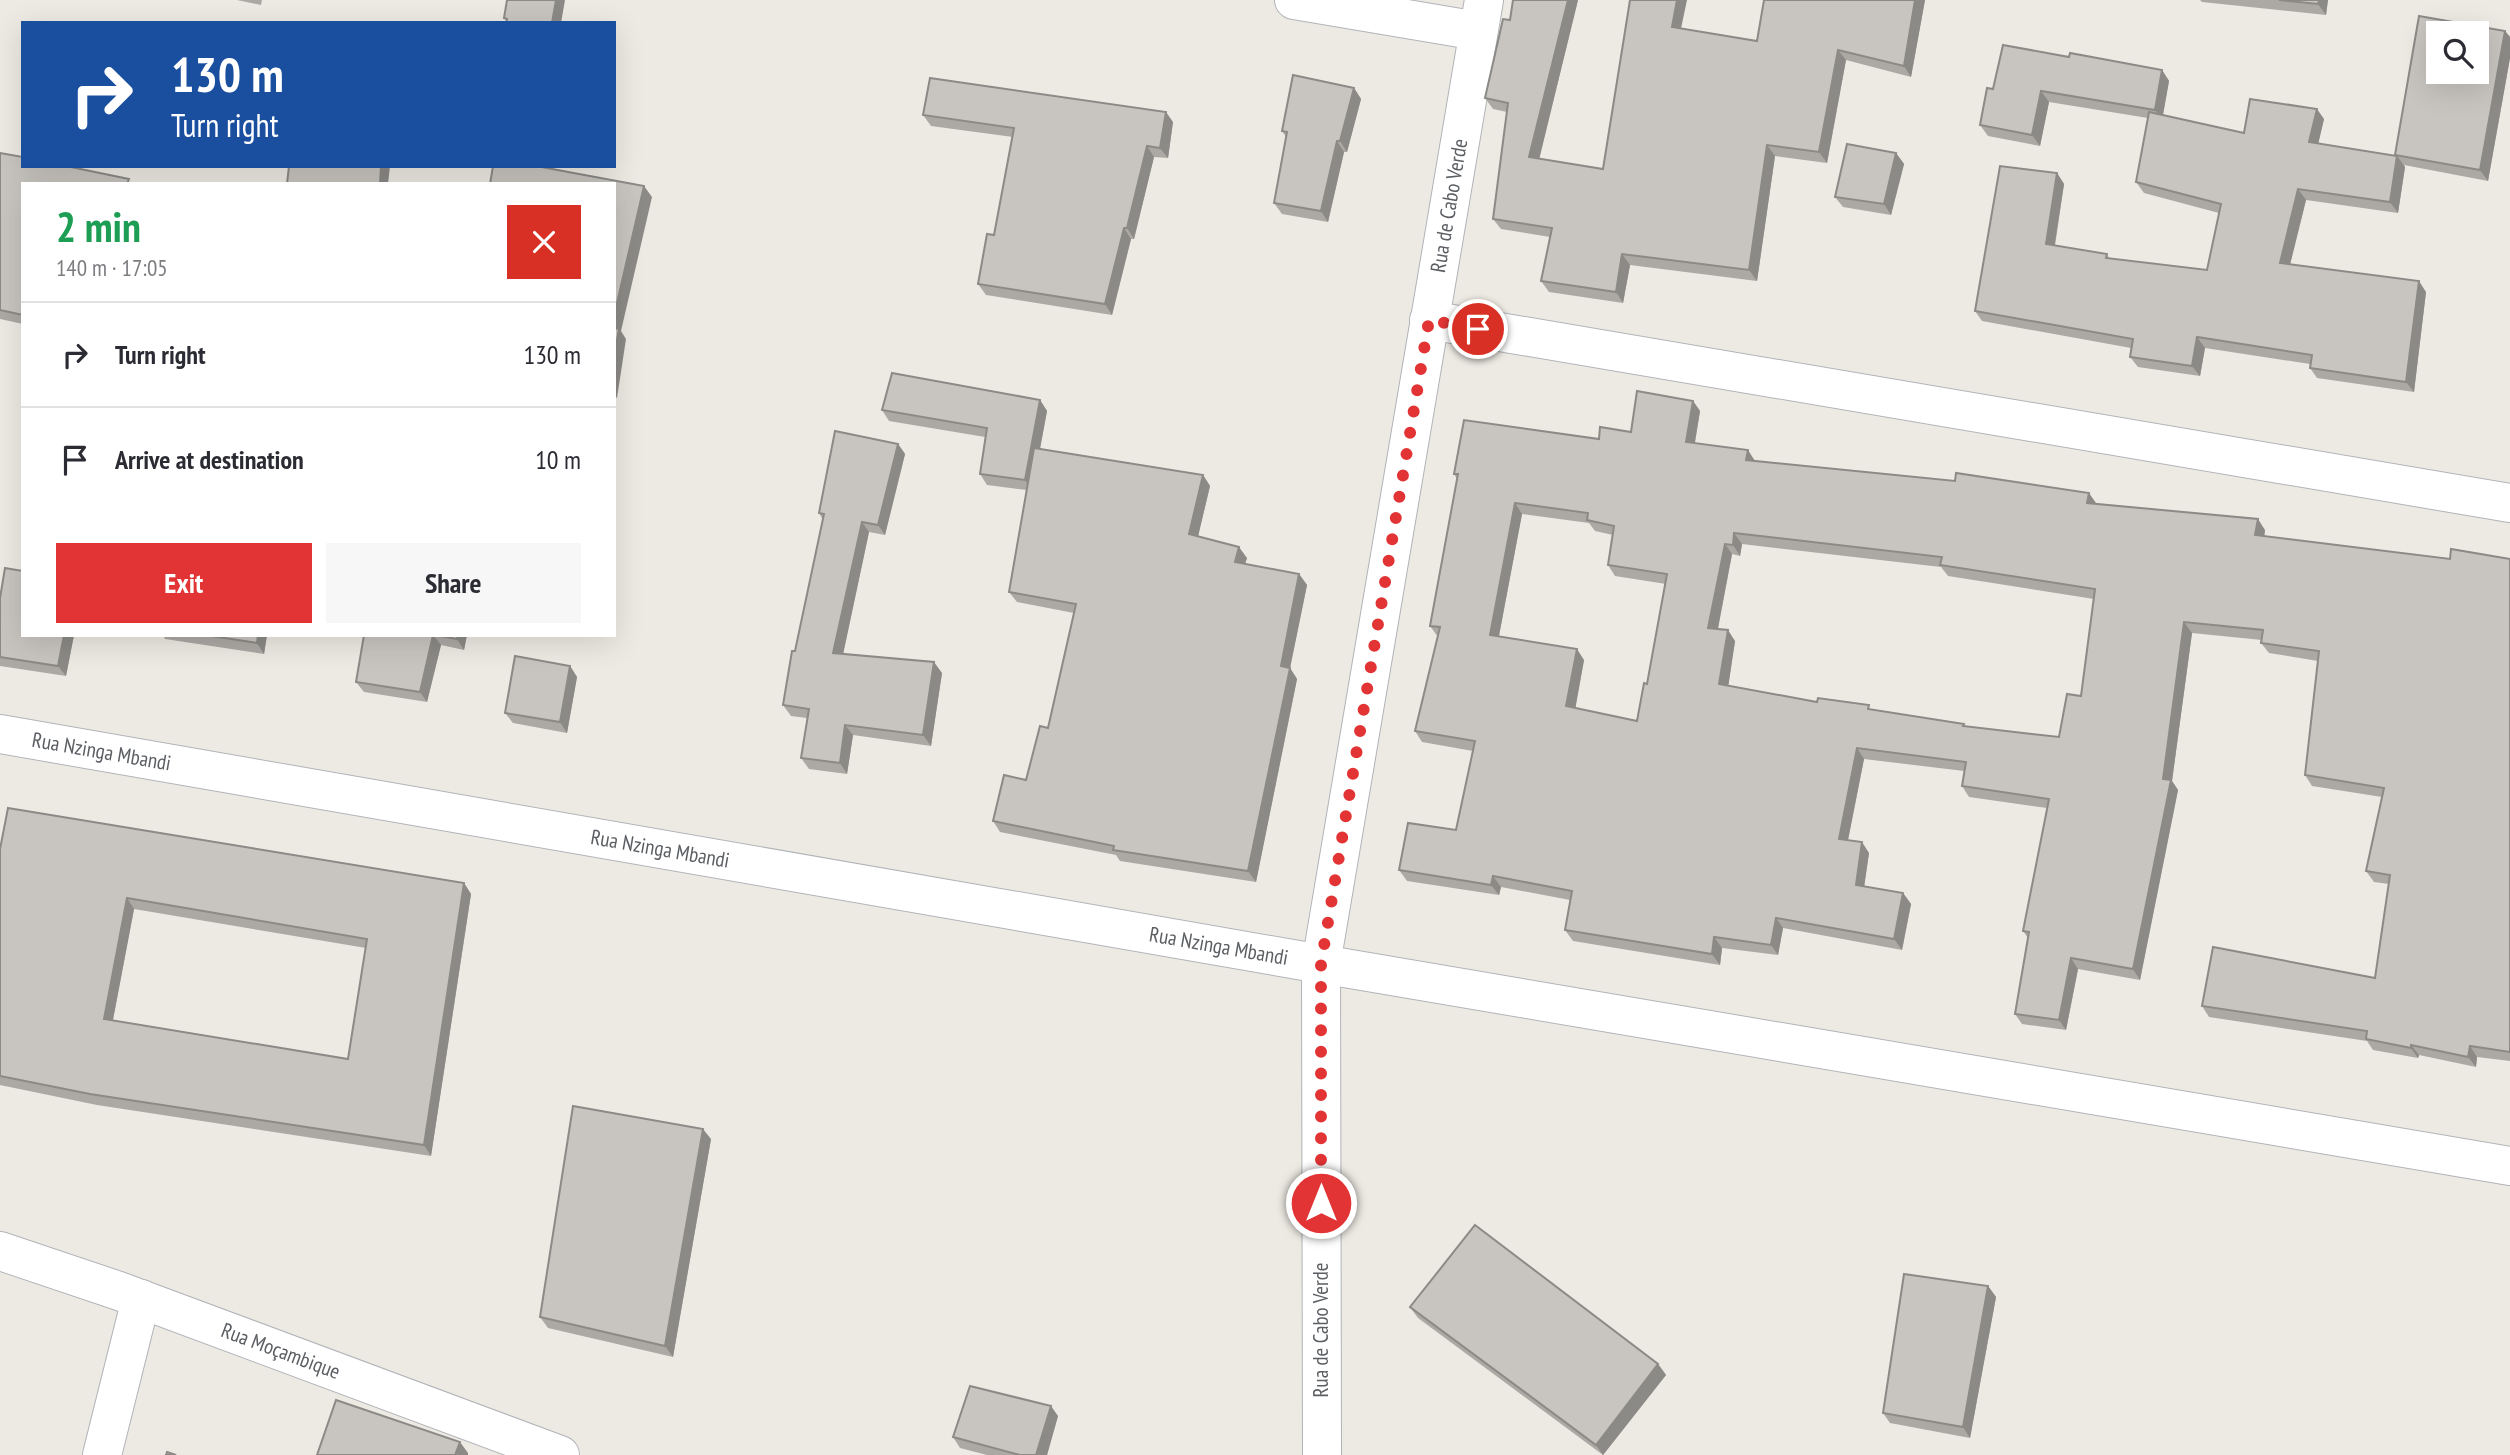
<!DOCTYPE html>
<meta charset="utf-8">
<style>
body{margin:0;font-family:"PT Sans Narrow",sans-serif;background:#f7f7f7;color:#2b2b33;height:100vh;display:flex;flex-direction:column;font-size:26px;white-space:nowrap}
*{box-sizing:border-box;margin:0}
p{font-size:23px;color:#7c7c81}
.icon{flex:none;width:38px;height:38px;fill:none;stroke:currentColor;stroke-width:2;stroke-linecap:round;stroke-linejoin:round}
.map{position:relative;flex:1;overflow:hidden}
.drawer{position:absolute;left:21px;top:182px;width:595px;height:455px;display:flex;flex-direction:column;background:#fff;border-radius:0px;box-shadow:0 7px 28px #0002}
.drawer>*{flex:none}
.top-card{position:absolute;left:21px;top:21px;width:595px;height:147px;border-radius:0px;box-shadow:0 7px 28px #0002;background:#1a4fa0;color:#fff;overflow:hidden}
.tools{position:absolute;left:2426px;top:21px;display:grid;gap:14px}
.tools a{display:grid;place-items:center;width:63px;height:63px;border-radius:0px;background:#fff;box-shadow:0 7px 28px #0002;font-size:35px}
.pin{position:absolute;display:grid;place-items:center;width:60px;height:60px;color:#fff;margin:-30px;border:4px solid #fff;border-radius:50%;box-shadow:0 2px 7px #0007}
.me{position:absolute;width:77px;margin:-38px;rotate:0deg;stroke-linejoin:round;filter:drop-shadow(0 0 5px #0008)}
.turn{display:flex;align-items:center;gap:24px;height:147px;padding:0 35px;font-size:32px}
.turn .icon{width:91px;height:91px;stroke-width:2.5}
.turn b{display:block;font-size:49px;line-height:60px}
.round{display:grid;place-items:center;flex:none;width:74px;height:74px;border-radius:0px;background:#f7f7f7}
.head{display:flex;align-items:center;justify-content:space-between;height:119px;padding:0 35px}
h1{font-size:42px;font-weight:700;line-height:52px;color:#1e9e55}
.action{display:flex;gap:14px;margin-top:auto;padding:14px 35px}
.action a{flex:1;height:80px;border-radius:0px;background:#e23435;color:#fff;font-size:28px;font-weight:700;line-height:80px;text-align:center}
.action a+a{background:#f7f7f7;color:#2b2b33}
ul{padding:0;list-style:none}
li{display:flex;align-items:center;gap:21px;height:105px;padding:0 35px;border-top:2px solid #e1e1e2}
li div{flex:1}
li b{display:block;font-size:26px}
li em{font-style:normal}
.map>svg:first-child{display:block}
</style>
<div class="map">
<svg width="2510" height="1455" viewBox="0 0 2510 1455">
<rect width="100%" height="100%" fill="#edeae3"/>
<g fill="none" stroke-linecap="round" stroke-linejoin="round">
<defs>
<g id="minor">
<path d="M1294,0L1478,31"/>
<path d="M1429,320L2510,503"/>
<path id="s1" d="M0,734L1321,964L2510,1166"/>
<path id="s2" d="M0,1251L119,1291L560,1455"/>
<path d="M102,1455L141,1299"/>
</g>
<g id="secondary">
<path id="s3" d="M1322,1455L1321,964L1484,0"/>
</g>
</defs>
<use href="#minor" stroke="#b1b4b8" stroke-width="40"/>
<use href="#secondary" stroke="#b0b3b8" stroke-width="40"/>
<use href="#minor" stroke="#fff" stroke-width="38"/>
<use href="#secondary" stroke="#fff" stroke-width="38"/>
</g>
<g fill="#aca9a5" fill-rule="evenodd">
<path d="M237,0H262L261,5Z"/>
<path d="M1513,0H1578L1539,159L1603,169L1681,29L1757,41L1764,0H1925L1911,77L1846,60L1827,163L1775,156L1757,281L1630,265L1623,303L1549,292L1541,281L1550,237L1501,229L1493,219L1507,112L1493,109L1485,98L1510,20Z"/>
<path d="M2200,0H2328L2326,15L2202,2Z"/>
<path d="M2505,31L2510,37V58L2488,181L2404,165L2405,167L2398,213L2306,200L2290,264L2426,292L2414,392L2317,378L2310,368V364L2205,348L2200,376L2138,367L2130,357L2131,348L1982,321L1975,311L2057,173L2064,184L2055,246L2107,254L2109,258L2207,270L2219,213L2144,193L2136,182L2148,118L2049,102L2040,146L1988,136L1980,125L1993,89L2069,57L2162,70L2169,81L2163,115L2244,133L2324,119L2318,144L2396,156L2395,155Z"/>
<path d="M1354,88L1361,99L1347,152H1344L1328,222L1282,214L1274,203L1286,137L1282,131Z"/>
<path d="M923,115L1173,122L1168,158L1154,157L1134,239H1131L1112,315L986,295L978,284L994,235L1013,137L931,126Z"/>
<path d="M0,153L23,184V324L0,319Z"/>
<path d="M1896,153L1904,164L1891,215L1843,207L1835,197Z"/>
<path d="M1040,400L1047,411L1040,449L1203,475L1210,486L1198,536L1247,558L1245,564L1299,574L1307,585L1290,668L1297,679L1256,882L1120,861L1116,855L1000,832L993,821L1026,780L1048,728L1074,613L1017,602L1009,592L1027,490L987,485L980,474L985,437L889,421L882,410Z"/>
<path d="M1693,401L1700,411L1695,443L1755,461L2096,504L2265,530L2264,537L2450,559H2510V1061L2477,1057L2476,1067L2419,1055L2418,1058L2373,1050L2367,1041L2209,1017L2202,1006L2375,978L2389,884L2374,882L2366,871L2382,797L2312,786L2305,775L2318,661L2269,653L2261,643L2262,640L2192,633L2172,781L2178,790L2140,980L2078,969L2066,1030L2022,1024L2015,1014L2028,938L2023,931L2047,808L1969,797L1962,786L1964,771L1864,759L1848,840L1869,853L1864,886L1903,893L1911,904L1902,950L1783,928L1778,955L1722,948L1720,965L1573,941L1565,930L1570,900L1501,887L1499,895L1407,881L1399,870L1456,830L1473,751L1422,742L1415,731L1438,637L1430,626L1457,479L1454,474L1631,432ZM1522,514L1589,523L1595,531L1613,535L1608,565L1615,576L1666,584L1647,684L1637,721L1575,708L1584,660L1499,636ZM1742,544L1941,567L1948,576L2094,599L2081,696L2059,737L1965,726L1872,710L1817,702L1728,686L1735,641L1718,629L1732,554L1740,556Z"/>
<path d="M898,444L905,454L885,535L869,532L843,654L942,673L931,746L853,735L847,774L809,769L801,758L807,718L791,716L783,705L823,520L819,513Z"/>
<path d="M0,598L23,635H74L66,676L0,666Z"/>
<path d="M163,635H267L264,654L165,639Z"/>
<path d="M364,635H467L464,650L441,645L427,702L364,692L356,682Z"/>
<path d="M570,666L577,677L567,733L513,723L505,713Z"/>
<path d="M0,849L464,883L471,894L431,1156L97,1105L0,1085ZM134,909L366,948L348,1059L113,1020Z"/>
<path d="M711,1139L673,1357L548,1328L540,1317Z"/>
<path d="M1988,1286L1996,1297L1970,1438L1890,1423L1883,1413Z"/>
<path d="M1410,1307L1658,1364L1666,1375L1603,1455L1418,1318Z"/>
<path d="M1058,1416L1047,1455H987L960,1448L953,1437Z"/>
</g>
<g fill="#8c8a86">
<path d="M556,0H565L561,23H552Z"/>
<path d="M1568,0H1578L1537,168L1529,157Z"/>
<path d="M1677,0H1687L1679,38L1672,27Z"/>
<path d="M1915,0H1925L1911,77L1904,66Z"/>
<path d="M2319,0H2328L2326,15L2318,4Z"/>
<path d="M2505,31L2510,37V58L2488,181L2480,170Z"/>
<path d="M1838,50L1846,60L1827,163L1819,152Z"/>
<path d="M2162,70L2169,81L2162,120L2155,110Z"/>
<path d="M1354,88L1361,99L1347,152L1340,141Z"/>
<path d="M2041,91L2049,102L2040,146L2032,135Z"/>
<path d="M2317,109L2324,119L2316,153L2309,142Z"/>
<path d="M1166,112L1173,122L1168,158L1160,148Z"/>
<path d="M1337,141L1344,152L1328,222L1321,211Z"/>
<path d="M1767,145L1775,156L1757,281L1749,270Z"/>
<path d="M1147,146L1154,157L1134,239L1127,228Z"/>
<path d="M1896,153L1904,164L1891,215L1884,204Z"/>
<path d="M2397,156L2405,167L2398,213L2390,202Z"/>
<path d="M381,166H390L388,184H380Z"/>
<path d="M2057,173L2064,184L2053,255L2046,244Z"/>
<path d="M644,186L652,197L621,331L626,339L617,398L614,395V316Z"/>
<path d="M2298,189L2306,200L2288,273L2280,263Z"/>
<path d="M1124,228L1131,239L1112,315L1105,304Z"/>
<path d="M1622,254L1630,265L1623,303L1616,292Z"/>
<path d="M2419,281L2426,292L2414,392L2406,382Z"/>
<path d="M2197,337L2205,348L2200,376L2192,366Z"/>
<path d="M1040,400L1047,411L1032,491L1025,480Z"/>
<path d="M1693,401L1700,411L1693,453L1686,442Z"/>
<path d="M898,444L905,454L885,535L878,525Z"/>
<path d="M1748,450L1755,461L1746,460Z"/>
<path d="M1203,475L1210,486L1196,545L1189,534Z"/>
<path d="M2089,493L2096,503H2087Z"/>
<path d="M1515,503L1522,514L1497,646L1490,635Z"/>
<path d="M2258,519L2265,530L2263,546L2255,535Z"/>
<path d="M862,522L869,532L841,664L833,653Z"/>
<path d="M1734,533L1742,544L1740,556L1733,545Z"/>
<path d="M1725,544L1732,554L1716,638L1708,628Z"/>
<path d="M1239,547L1247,558L1242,573L1235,562Z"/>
<path d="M1299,574L1307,585L1290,668L1297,679L1256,882L1248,871L1281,666Z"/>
<path d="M2184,622L2192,633L2172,781L2178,790L2140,980L2133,969L2163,779Z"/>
<path d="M1728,630L1735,641L1727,695L1719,684Z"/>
<path d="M64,635H74L66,676L58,666Z"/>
<path d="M258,635H267L264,654L257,643Z"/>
<path d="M433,635L441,645L427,702L420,692Z"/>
<path d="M458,635H467L464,650L457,639Z"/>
<path d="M1577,649L1584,660L1574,716L1566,706Z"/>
<path d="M934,662L942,673L931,746L923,735Z"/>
<path d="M570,666L577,677L567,733L560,722Z"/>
<path d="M845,725L853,735L847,774L840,763Z"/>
<path d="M1857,748L1864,759L1846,850L1839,839Z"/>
<path d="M1862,842L1869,853L1863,895L1856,885Z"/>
<path d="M1493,876L1501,887L1499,895L1491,885Z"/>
<path d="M464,883L471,894L431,1156L424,1145Z"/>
<path d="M1903,893L1911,904L1902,950L1894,939Z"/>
<path d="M127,898L134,909L111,1030L104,1019Z"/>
<path d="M1776,918L1783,928L1778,955L1771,945Z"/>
<path d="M1714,937L1722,948L1720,965L1712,954Z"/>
<path d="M2071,958L2078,969L2066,1030L2059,1020Z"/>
<path d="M2411,1045L2419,1055L2418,1058L2411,1048Z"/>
<path d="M2470,1046L2477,1057L2476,1067L2468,1057Z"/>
<path d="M703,1129L711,1139L673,1357L665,1346Z"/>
<path d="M1988,1286L1996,1297L1970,1438L1963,1427Z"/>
<path d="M1658,1364L1666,1375L1603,1455L1596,1445Z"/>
<path d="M1051,1406L1058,1416L1047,1455H1036Z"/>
<path d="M460,1442L468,1453V1455H455Z"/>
</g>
<g fill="#c8c5c0" stroke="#8c8a86" stroke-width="2" fill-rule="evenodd">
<path d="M507,0H556L552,23H506L507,19L504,18Z"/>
<path d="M1513,0H1568L1529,157L1603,169L1630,0H1677L1672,27L1757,41L1764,0H1915L1904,66L1838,50L1819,152L1767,145L1749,270L1622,254L1616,292L1541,281L1552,228L1493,219L1508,103L1485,98L1503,19L1510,20Z"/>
<path d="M2279,0H2319L2318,4Z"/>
<path d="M2419,16L2505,31L2480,170L2395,155ZM2438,33H2476V72H2438Z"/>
<path d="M2003,45L2069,57L2070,53L2162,70L2155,110L2041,91L2032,135L1980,125L1987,88L1993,89Z"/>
<path d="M1293,75L1354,88L1340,141H1337L1321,211L1274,203L1287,132L1282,131Z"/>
<path d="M930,78L1166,112L1160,148L1147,146L1127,228H1124L1105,304L978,284L987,234L994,235L1014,128L923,115Z"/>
<path d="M2250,99L2317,109L2309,142L2397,156L2390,202L2298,189L2280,263L2419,281L2406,382L2310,368L2312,355L2197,337L2192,366L2130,357L2133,339L1975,311L2000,166L2057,173L2046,244L2107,254L2106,258L2207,270L2221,204L2136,182L2149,112L2244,133Z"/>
<path d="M1847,144L1896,153L1884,204L1835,197Z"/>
<path d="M0,153L23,157V166H66L129,179L127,184H23V315L0,310Z"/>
<path d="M289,166H381L380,184H287Z"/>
<path d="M493,166H536L644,186L614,316V184H490Z"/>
<path d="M614,328L619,329L614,357Z"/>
<path d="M892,373L1040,400L1025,480L980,474L987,428L882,410Z"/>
<path d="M1637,391L1693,401L1686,442L1748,450L1746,460L1955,481L1956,473L2089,493L2087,503L2258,519L2255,535L2450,559L2451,549L2510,559V1052L2470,1046L2468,1057L2411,1045V1048L2366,1039L2367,1031L2202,1006L2213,947L2375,978L2390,875L2366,871L2384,788L2305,775L2319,651L2261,643L2263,630L2184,622L2163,779L2171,780L2133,969L2071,958L2059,1020L2015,1014L2029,932L2023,931L2049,799L1962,786L1966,762L1857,748L1839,839L1862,842L1856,885L1903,893L1894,939L1776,918L1771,945L1714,937L1712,954L1565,930L1572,891L1493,876L1491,885L1399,870L1408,823L1456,830L1475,741L1415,731L1440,627L1430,626L1458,474H1454L1464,420L1599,439L1600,427L1631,432ZM1515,503L1588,513L1587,520L1614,526L1608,565L1667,574L1647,684L1644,683L1637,721L1566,706L1577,649L1490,635ZM1734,533L1942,557L1940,565L2095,589L2081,696L2067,694L2059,737L1963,726L1964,724L1868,709L1869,705L1818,698L1817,702L1719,684L1728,630L1708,628L1725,544L1733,545Z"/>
<path d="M835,431L898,444L878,525L862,522L833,653L934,662L923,735L845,725L840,763L801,758L809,709L783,705L792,651H795L824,514L819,513Z"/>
<path d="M1034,448L1203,475L1189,534L1239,547L1235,562L1299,574L1281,666L1290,668L1248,871L1113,850L1114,846L993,821L1004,775L1026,780L1040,726L1048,728L1076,604L1009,592Z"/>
<path d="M5,568L23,571V635H64L58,666L0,657V598Z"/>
<path d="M205,635H258L257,643Z"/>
<path d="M364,635H433L420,692L356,682Z"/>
<path d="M436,635H458L457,639Z"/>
<path d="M515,656L570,666L560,722L505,713Z"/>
<path d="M8,808L464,883L424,1145L90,1094L0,1076V849ZM127,898L367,939L348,1059L104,1019Z"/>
<path d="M573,1106L703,1129L665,1346L540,1317Z"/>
<path d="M1475,1225L1658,1364L1596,1445L1410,1307Z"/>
<path d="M1904,1274L1988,1286L1963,1427L1883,1413Z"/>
<path d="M970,1386L1051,1406L1036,1455H1020L953,1437Z"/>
<path d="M336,1400L460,1442L455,1455H317Z"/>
<path d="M167,1452L176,1455H166Z"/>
</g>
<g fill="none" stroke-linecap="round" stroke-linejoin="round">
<path stroke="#e23435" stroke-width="12" stroke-dasharray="0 21.6" d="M1321,1203V964L1429,320L1478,329"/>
</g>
<g text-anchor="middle" stroke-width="5" stroke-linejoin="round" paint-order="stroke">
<g font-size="21" fill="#5b5f63" stroke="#fff">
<text dy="7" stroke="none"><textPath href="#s3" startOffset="1260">Rua de Cabo Verde</textPath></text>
<text dy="7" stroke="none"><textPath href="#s1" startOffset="103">Rua Nzinga Mbandi</textPath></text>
<text dy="7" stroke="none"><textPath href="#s1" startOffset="670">Rua Nzinga Mbandi</textPath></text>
<text dy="7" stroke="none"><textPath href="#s1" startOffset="1237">Rua Nzinga Mbandi</textPath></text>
<text transform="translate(1321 1330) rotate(-90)" y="7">Rua de Cabo Verde</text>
<text dy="7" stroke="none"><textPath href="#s2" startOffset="298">Rua Moçambique</textPath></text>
</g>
</g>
</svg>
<div class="tools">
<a><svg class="icon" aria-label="search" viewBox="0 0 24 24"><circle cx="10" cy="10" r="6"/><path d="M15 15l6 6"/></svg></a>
</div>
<div class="pin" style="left:1478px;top:329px;background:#d93025"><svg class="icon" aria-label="arrive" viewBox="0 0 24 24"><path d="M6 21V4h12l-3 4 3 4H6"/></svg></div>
<svg class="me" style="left:1321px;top:1203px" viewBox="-20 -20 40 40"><circle r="17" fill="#e23435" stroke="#fff" stroke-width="3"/><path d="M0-11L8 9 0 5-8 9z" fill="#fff"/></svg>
<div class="top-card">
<div class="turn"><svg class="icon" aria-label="right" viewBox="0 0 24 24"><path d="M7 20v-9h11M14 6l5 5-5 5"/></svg><div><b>130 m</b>Turn right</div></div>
</div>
<section class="drawer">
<div class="head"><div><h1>2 min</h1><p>140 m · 17:05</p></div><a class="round" style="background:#d93025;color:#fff"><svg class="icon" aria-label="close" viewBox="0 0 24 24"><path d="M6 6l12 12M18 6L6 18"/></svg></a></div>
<ul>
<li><svg class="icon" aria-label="right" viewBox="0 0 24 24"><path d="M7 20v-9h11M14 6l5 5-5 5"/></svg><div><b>Turn right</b></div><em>130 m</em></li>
<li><svg class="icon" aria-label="arrive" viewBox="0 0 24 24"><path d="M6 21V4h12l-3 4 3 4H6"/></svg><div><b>Arrive at destination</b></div><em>10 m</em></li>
</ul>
<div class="action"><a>Exit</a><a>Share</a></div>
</section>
</div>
